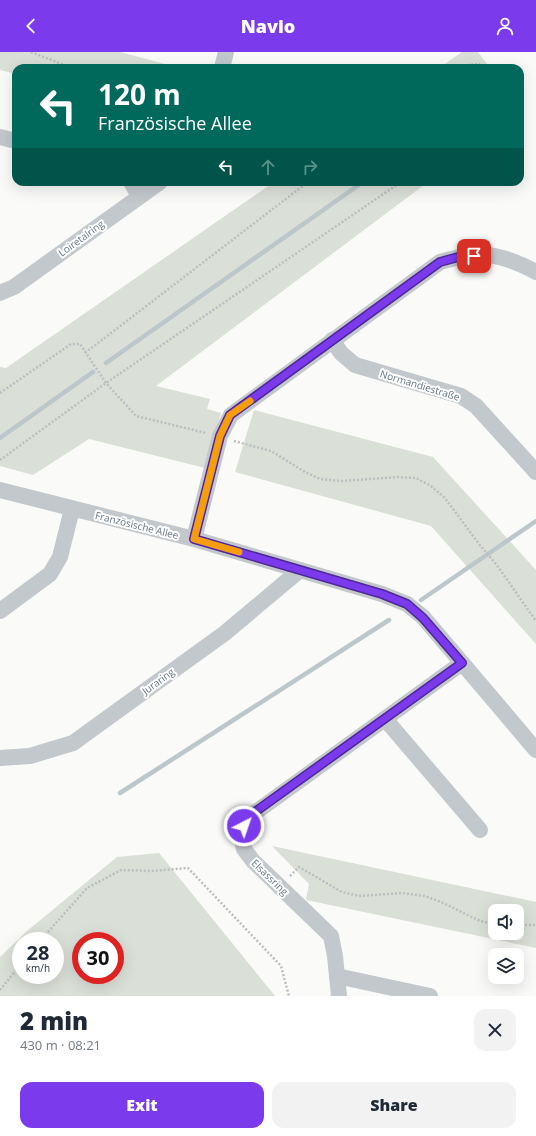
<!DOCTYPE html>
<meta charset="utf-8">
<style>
body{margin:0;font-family:"Open Sans",sans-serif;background:#f2f2f3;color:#1f2937;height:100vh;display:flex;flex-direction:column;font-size:15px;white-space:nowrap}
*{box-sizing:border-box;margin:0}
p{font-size:13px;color:#747a83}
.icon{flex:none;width:22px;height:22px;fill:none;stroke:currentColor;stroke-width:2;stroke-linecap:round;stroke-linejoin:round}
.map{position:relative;height:944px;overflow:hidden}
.panel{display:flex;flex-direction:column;background:#fff;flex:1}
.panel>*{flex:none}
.guide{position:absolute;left:12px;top:12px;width:512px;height:122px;border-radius:12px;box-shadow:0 4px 16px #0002;background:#00695c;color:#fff;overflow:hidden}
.buttons{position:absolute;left:488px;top:852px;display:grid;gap:8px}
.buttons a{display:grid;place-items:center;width:36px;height:36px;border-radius:8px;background:#fff;box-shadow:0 4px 16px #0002;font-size:20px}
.speed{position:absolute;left:12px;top:880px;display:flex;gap:8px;font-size:20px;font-weight:700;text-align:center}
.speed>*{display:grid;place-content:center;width:52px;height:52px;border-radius:50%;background:#fff;box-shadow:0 4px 16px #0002;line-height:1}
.speed small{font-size:10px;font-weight:400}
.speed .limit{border:6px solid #d22;background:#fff;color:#111}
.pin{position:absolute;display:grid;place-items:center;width:34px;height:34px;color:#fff;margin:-17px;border-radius:8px;box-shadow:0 2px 6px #0006}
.me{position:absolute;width:44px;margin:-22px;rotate:41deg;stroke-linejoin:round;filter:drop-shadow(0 0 3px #0008)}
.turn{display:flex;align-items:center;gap:14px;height:84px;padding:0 20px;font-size:18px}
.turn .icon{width:52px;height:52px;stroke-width:2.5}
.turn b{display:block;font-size:28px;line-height:34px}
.lanes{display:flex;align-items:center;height:38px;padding:0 20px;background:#0003;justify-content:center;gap:20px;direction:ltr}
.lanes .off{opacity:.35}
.round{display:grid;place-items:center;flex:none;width:42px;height:42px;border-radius:12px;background:#f2f2f3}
.headline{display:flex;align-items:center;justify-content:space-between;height:68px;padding:0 20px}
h1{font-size:24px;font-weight:800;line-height:30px}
.action{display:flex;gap:8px;margin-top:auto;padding:8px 20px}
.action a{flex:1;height:46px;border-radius:12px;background:#7c3aed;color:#fff;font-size:16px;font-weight:800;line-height:46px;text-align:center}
.action a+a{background:#f2f2f3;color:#1f2937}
header{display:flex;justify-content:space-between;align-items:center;height:52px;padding:0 20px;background:#7c3aed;color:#fff;font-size:18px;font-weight:800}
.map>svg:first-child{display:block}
</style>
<header><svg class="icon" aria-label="back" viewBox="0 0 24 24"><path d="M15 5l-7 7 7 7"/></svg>Navio<svg class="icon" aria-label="person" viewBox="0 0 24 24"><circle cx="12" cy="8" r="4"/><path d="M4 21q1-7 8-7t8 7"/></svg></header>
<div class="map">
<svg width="536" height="944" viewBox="0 0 536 944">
<rect width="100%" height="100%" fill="#fafaf8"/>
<g fill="#dadfd7" fill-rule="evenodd">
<path d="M0,0H120L180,16H16V22L0,18Z"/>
<path d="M462,0H478L490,16H439Z"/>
<path d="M274,130H428L156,334L210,347L207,357L221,361L205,416L89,387L33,423L0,414V315L6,316Z"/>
<path d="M254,358L433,405L536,518V592L431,474L235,420Z"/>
<path d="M272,794L536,850V896L306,848L309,832ZM495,859H517V881H495Z"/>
<path d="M159,801L275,944H0V905L27,879L117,805ZM21,889H55V923H21ZM81,889H115V923H81Z"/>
</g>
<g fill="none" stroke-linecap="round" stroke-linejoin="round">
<g stroke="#bbc7cb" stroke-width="4.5">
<path d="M106,311L363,130"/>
<path d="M0,386L93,320"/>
<path d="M421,548L536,469"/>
<path d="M120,741L389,568"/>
</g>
<g stroke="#bbbfc2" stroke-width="2.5" stroke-dasharray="2 2" stroke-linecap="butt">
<path d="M31,0L72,16"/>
<path d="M464,16L468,13L479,12L482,16"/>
<path d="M85,301L308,130"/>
<path d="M0,341L71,292H80L106,331L136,364L206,381"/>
<path d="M234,389L271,399L305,420L320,427L342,429L398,425L416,426L431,434L445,446L479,492L496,512L536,569"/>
<path d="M0,408L106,331L401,130"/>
<path d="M290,824L299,815L342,840L359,844L402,841L425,844L441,850L480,869L495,872"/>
<path d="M517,873H536"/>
<path d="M40,889L87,836L121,818L151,819L188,816L281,914L289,944"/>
<path d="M0,938L21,912"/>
</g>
<g stroke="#c3c8cc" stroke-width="16">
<path d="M222,16L226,0"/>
<path d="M0,85L16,89"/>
<path d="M131,130L139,144"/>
<path d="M0,241L14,235L160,130"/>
<path d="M332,288L341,301L355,313L461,344L476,354L536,420"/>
<path d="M0,438L194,487L382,542L407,552L423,565L536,698"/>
<path d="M194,487L220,384L231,363L440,210C455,206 471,201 486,203C503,204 521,212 536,220"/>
<path d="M0,559L50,522L60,505L72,457"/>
<path d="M385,667L480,778"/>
<path d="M0,706L30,704L73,691L225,581L300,518"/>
<path d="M337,924L430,944"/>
<path d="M339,944L335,904L331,884L253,809L244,797L240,782L249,765L462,611"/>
</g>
</g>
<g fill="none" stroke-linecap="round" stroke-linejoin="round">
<defs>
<path id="route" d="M244,774L248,765L462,611L423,566L407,552L382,542L194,487L220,384L230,363L440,210L462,204H474"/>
</defs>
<use href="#route" stroke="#51269a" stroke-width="10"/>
<use href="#route" stroke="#7c3aed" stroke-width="7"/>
<path stroke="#f59e0b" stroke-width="7" d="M239,500L194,487L220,384L230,363L250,349"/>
</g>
<g text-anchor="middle" stroke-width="4" stroke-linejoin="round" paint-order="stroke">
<g font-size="10" fill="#657683" stroke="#fff">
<text transform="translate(81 186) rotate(-36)" y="4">Loiretalring</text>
<text transform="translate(420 333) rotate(17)" y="4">Normandiestraße</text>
<text transform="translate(137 473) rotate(14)" y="4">Französische Allee</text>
<text transform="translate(158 629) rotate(-36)" y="4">Juraring</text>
<text transform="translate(270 825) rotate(44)" y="4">Elsassring</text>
</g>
</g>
</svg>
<div class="buttons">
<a><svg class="icon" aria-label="sound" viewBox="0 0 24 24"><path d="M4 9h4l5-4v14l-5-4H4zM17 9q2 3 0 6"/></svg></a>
<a><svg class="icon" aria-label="layers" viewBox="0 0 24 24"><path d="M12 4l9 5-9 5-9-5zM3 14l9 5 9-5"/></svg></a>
</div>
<div class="speed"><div>28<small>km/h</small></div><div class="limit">30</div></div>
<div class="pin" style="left:474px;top:204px;background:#d93025"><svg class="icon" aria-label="arrive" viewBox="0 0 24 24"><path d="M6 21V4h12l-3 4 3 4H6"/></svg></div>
<svg class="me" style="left:244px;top:774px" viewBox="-20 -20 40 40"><circle r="17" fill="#7c3aed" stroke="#fff" stroke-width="3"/><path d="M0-11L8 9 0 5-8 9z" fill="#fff"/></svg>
<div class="guide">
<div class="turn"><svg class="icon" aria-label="left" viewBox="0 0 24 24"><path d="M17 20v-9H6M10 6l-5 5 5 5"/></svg><div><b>120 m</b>Französische Allee</div></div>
<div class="lanes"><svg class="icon" aria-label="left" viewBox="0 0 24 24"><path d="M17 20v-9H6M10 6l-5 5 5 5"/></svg><svg class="icon off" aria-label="ahead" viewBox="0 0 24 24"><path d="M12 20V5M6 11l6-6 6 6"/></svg><svg class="icon off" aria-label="right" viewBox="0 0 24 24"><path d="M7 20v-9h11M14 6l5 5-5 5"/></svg></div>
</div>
</div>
<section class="panel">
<div class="headline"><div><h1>2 min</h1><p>430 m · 08:21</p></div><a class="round"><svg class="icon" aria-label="close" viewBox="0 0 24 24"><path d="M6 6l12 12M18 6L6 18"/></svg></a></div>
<div class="action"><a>Exit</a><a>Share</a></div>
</section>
